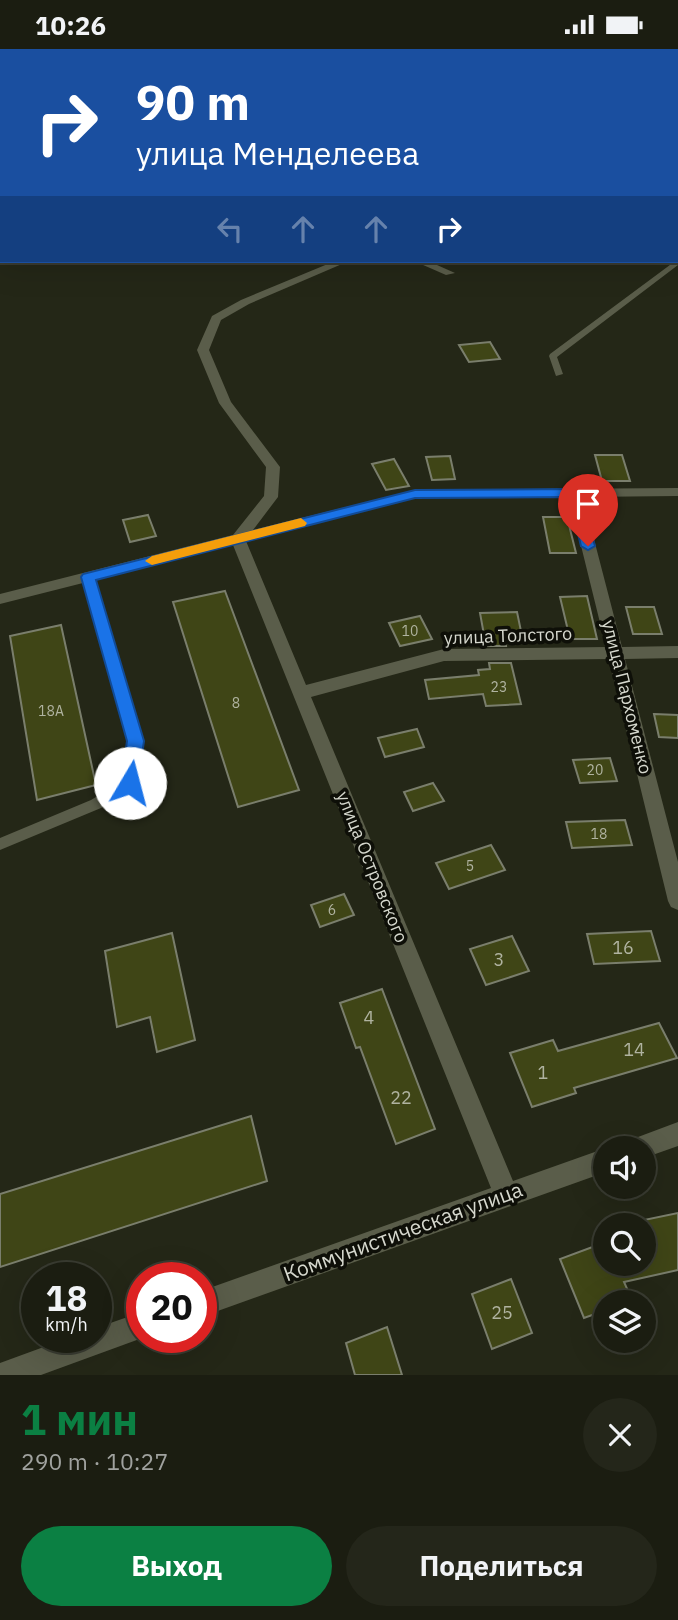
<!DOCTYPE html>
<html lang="ru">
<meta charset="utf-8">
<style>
body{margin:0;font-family:"IBM Plex Sans",sans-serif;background:#24261a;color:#f1f3f6;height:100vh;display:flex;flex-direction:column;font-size:26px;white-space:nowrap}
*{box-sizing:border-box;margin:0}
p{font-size:23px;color:#a0a29f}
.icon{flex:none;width:38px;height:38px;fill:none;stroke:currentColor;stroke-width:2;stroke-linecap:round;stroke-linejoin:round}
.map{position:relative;height:1326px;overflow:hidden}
.sheet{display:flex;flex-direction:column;background:#1b1d11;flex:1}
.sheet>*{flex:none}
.guide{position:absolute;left:0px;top:0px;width:679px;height:214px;box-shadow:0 7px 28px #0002,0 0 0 2px #393b31;background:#1a4fa0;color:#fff;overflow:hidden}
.buttons{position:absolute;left:593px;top:1087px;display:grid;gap:14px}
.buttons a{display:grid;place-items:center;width:63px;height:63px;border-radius:50%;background:#1b1d11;box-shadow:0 7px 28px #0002,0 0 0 2px #393b31;font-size:35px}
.speed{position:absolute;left:21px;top:1213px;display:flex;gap:14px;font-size:35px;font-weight:700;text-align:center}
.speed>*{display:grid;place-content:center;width:91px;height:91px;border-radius:50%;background:#1b1d11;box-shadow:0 7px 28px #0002,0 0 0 2px #393b31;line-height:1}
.speed small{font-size:18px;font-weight:400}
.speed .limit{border:10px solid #d22;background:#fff;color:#111}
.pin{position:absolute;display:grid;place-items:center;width:60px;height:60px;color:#fff;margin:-72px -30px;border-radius:50% 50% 50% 0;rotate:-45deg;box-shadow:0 0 7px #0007}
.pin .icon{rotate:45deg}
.me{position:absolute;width:77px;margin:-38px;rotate:8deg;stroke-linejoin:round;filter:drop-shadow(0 0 5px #0008)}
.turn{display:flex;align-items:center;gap:24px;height:147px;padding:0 21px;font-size:32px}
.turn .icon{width:91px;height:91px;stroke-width:2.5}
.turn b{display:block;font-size:49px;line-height:60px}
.lanes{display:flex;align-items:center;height:66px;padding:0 21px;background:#0003;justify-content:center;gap:35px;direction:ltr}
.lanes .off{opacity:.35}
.round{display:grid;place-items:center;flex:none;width:74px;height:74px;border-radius:37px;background:#24261a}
.summary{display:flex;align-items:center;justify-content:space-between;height:119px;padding:0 21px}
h1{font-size:42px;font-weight:700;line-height:52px;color:#0b8043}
.primary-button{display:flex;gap:14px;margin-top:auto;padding:14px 21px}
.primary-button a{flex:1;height:80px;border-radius:42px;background:#0b8043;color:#fff;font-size:28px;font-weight:700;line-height:80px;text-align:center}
.primary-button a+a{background:#24261a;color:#f1f3f6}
.status{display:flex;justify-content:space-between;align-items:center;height:49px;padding:0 35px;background:#1b1d11;direction:ltr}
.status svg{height:19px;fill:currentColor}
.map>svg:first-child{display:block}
</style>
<div class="status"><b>10:26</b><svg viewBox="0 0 49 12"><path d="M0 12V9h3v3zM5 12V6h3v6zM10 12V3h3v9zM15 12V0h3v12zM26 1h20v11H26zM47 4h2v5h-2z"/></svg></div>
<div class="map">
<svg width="678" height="1326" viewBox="0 0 678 1326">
<rect width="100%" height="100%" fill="#242717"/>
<path fill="#373b21" d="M99,0H678V107L677,2H97Z"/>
<g fill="#3f4516" stroke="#7a7e6c" stroke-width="2">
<path d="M490,293L500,310L469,313L459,296Z"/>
<path d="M595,406H622L630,432H602Z"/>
<path d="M450,407L455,430L432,431L426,408Z"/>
<path d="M394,410L409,437L386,441L372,415Z"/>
<path d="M148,466L156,487L130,493L123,471Z"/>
<path d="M543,468H567L576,504H550Z"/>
<path d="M225,542L299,741L238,758L173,553Z"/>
<path d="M587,547L597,590H570L560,548Z"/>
<path d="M626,558H654L662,585H633Z"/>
<path d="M517,563L522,587L504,588L506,597H486L480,564Z"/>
<path d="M420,567L432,590L400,597L389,574Z"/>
<path d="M61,576L96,736L37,751L10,587Z"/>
<path d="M489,614H511L521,655L486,657L483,645L429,650L425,631L479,626L478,621L490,620Z"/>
<path d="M654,665L678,666V689L659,688Z"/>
<path d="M417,680L424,698L385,708L378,689Z"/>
<path d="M610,709L617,732L580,734L573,711Z"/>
<path d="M433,734L444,752L413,762L404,743Z"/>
<path d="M625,771L632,796L572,799L566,773Z"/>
<path d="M491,796L505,821L449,840L436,814Z"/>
<path d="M344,845L354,866L320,878L311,856Z"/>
<path d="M651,882L660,912L594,915L587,885Z"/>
<path d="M172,884L195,991L157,1003L150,968L117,978L105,902Z"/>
<path d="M512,887L529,922L486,936L470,900Z"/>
<path d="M382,940L435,1080L396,1095L360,998L356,999L340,954Z"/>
<path d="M659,974L677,1009L574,1039L576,1044L532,1058L510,1004L553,991L558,1002Z"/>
<path d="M251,1067L267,1132L0,1218V1145Z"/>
<path d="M678,1164V1221L624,1233L633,1253H606V1261L584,1269L560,1210L606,1193V1214H644V1171Z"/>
<path d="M511,1230L532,1284L492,1300L472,1245Z"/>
<path d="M387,1278L402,1326H355L346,1294Z"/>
</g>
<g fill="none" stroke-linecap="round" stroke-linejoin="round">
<g fill="#5a5d4a" fill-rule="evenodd">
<path d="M77,0H83L84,2H78Z"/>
<path d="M2,77V81L0,82V78Z"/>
<path d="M678,210V216L557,308L563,325L556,327L549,307L550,305Z"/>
<path d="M88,524L93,528L142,692L136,734L135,738L101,759L0,801V789L91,751L124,731L130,692L83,528Z"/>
</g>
<g fill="#5a5d4a" fill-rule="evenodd">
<rect x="0" y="67" width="2" height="6"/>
<rect x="677" y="174" width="1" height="7"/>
<path d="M335,212H349L249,255L221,271L209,301L231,353L280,418L278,448L253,481L415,441L678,439V447L583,448L622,598L678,597V609L625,610L678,813V861L671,858L668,852L609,610L444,612L311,648L513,1132L606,1099V1123L201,1268V1242L491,1139L233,496L0,555V545L233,486L264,447L266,418L219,354L197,301L212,267L241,251ZM569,448L606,598L444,600L306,636L246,492L415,449Z"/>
<path d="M414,212H428L455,224L446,226Z"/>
<path d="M678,1073V1097L644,1109V1099H626L630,1091Z"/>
<path d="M142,1263V1288H145L41,1326H0V1314L71,1288H96V1279Z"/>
</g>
</g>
<path fill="#1a73e8" stroke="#114b97" stroke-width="2" d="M575,440L581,444L595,497L588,501L581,497L569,448L415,449L96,531L144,692L138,734L136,739H124L121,734L127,692L81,528L83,525L415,441Z"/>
<path fill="#f59e0b" d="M301,469L307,474L305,477L152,516L145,512L152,507Z"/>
<g text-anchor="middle" stroke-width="7" stroke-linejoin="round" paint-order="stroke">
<g font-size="14" fill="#b0b3a0">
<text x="410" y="587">10</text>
<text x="499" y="643">23</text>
<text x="236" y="659">8</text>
<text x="51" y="667">18А</text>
<text x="595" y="726">20</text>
<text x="599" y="790">18</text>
<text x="470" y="822">5</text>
<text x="332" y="866">6</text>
</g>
<g font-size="18" fill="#d6d8ce" stroke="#0e0f08">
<text transform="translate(508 587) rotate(-2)" y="6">улица Толстого</text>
<text transform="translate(627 648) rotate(76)" y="6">улица Пархоменко</text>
<text transform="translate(372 818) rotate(68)" y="6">улица Островского</text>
</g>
<g font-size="18" fill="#b0b3a0">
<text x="623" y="905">16</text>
<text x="499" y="917">3</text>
<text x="369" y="975">4</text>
<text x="634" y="1007">14</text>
<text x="543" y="1030">1</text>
<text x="401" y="1055">22</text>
<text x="502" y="1270">25</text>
</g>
<g font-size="21" fill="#d6d8ce" stroke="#0e0f08">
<text transform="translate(403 1183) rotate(-20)" y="7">Коммунистическая улица</text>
</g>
</g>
</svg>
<div class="buttons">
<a><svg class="icon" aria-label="sound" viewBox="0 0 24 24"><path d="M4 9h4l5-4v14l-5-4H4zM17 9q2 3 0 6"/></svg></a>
<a><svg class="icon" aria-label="search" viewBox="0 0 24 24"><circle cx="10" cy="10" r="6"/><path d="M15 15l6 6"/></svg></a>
<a><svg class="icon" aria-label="layers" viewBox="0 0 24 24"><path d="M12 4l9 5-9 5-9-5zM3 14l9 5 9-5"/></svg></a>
</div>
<div class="speed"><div>18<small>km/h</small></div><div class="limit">20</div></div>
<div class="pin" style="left:588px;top:497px;background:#d93025"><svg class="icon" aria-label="arrive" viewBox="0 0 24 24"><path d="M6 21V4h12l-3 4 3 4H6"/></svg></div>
<svg class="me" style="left:130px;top:734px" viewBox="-20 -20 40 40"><circle r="19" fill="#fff"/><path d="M0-13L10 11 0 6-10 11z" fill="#1a73e8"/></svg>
<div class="guide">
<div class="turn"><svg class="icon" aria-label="right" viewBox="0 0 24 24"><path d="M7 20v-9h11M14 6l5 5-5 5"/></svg><div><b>90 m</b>улица Менделеева</div></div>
<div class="lanes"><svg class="icon off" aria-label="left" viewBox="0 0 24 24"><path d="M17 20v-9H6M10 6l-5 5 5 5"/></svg><svg class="icon off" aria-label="ahead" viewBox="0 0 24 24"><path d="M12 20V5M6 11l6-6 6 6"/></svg><svg class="icon off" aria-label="ahead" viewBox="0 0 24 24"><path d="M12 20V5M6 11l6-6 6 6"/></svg><svg class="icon" aria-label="right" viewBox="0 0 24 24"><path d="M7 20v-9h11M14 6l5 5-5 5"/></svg></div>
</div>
</div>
<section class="sheet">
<div class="summary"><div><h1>1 мин</h1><p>290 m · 10:27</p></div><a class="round"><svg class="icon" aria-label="close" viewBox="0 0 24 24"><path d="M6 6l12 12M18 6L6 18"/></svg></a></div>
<div class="primary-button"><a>Выход</a><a>Поделиться</a></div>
</section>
